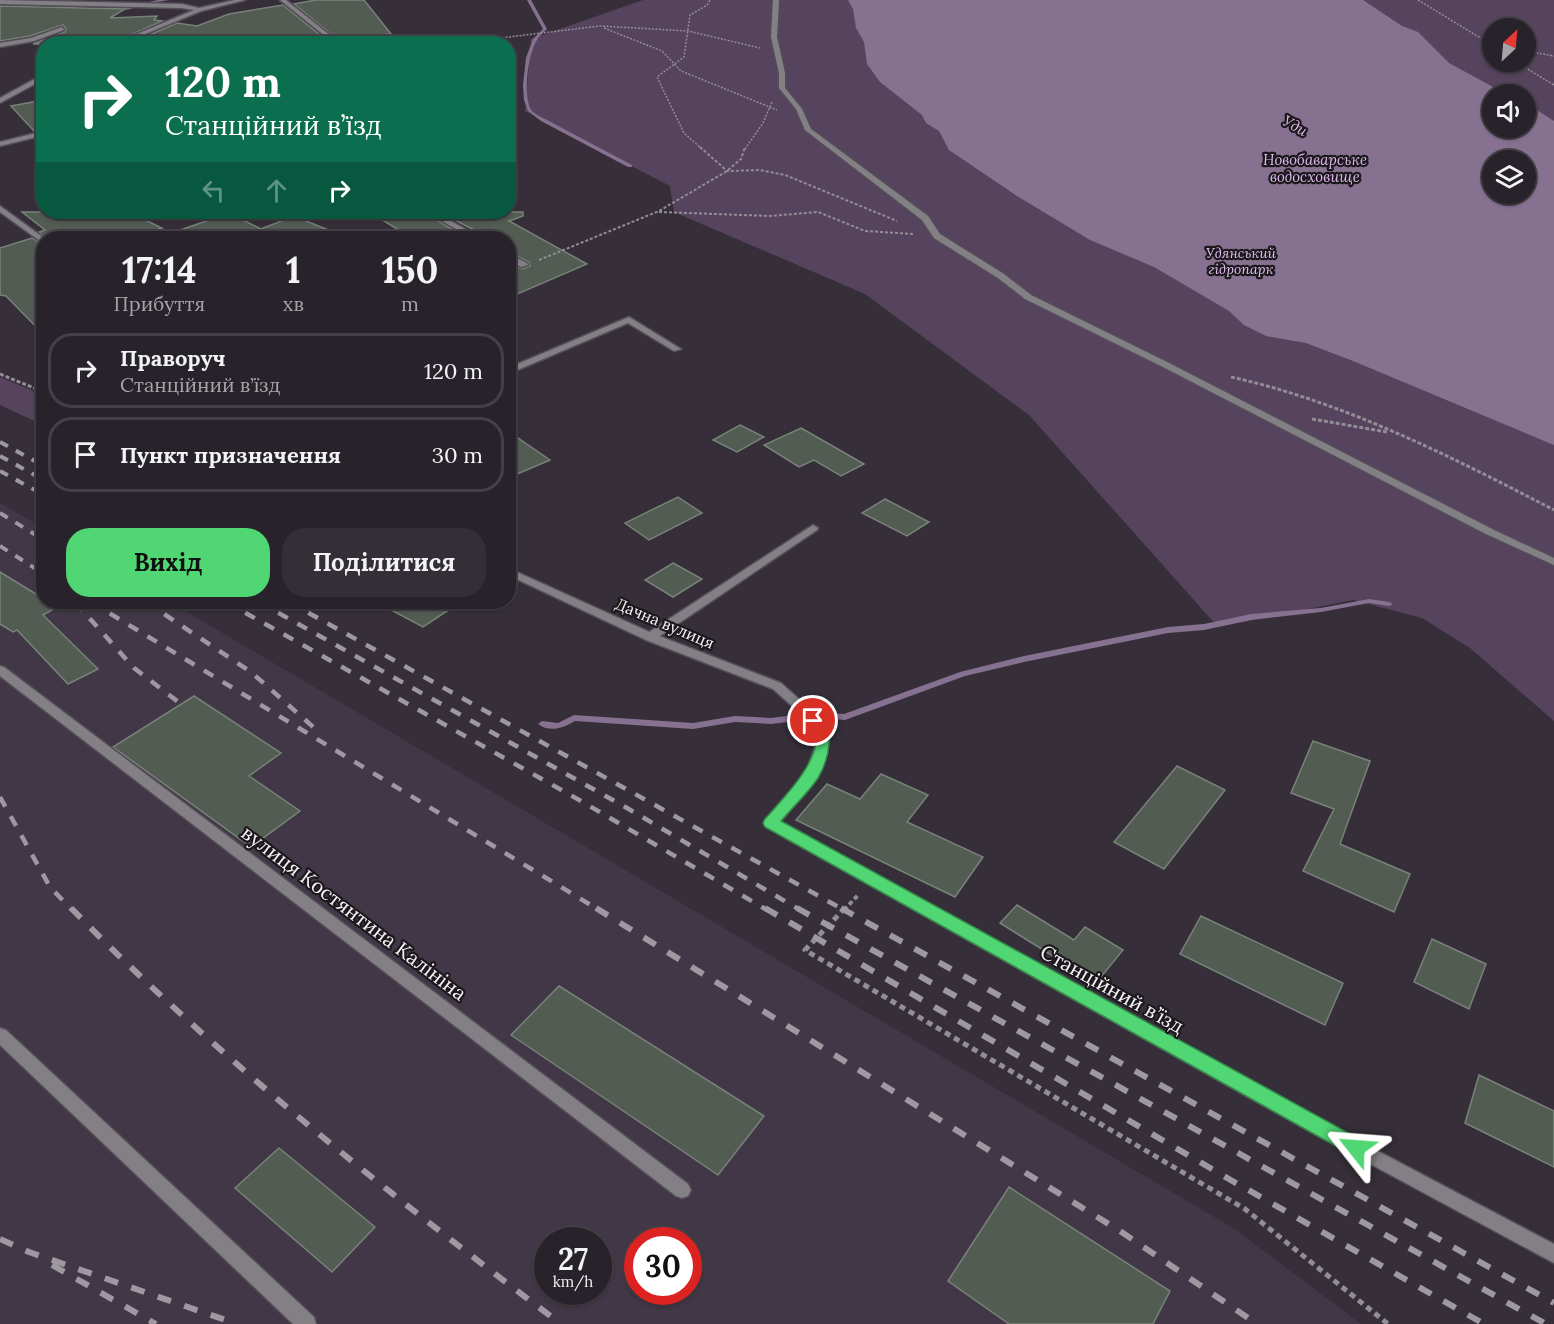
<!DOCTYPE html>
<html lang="uk">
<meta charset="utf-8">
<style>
body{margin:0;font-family:Lora,serif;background:#342f37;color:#f1f3f6;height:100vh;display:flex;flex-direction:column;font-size:22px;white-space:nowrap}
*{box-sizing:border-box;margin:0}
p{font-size:20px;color:#a5a4a9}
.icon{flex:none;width:33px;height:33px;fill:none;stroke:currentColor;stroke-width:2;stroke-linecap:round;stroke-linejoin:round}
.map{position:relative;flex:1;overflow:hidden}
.details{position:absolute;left:36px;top:231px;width:480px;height:378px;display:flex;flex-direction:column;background:#28232b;border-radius:24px;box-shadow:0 2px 4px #0004,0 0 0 2px #444047}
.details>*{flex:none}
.top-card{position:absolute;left:36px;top:36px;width:480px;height:183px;border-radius:24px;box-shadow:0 2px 4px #0004,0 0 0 2px #444047;background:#0b6e4f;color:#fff;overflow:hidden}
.needle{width:39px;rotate:26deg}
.fabs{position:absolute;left:1482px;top:18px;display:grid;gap:12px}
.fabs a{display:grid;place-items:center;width:54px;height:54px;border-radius:50%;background:#28232b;box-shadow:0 2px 4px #0004,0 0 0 2px #444047;font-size:30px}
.speed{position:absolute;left:534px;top:1227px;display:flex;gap:12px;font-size:30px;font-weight:700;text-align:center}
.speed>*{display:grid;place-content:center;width:78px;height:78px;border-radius:50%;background:#28232b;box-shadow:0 2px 4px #0004,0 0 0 2px #444047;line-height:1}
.speed small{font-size:15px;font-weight:400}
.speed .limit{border:9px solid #d22;background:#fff;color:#111}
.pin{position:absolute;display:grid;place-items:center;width:51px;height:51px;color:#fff;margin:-26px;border:3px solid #fff;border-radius:50%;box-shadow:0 2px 6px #0007}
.me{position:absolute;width:66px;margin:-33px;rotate:298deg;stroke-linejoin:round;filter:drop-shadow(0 0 4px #0008)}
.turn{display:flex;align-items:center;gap:21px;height:126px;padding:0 30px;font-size:27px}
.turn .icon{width:78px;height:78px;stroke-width:2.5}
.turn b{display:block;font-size:42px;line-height:51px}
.lanes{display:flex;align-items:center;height:57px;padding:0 30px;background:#0003;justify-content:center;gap:30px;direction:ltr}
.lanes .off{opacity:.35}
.eta{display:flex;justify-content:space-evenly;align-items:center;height:102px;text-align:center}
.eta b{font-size:36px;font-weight:700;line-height:42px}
.action{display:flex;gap:12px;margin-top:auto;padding:12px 30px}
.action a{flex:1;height:69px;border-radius:24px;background:#51d674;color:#111;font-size:24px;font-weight:700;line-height:69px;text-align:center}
.action a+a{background:#342f37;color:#f1f3f6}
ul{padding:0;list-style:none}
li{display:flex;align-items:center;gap:18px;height:75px;margin:0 12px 9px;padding:0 18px;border:3px solid #444047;border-radius:24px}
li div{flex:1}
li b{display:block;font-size:22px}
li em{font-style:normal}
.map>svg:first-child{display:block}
</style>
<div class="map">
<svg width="1554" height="1324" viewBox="0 0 1554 1324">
<rect width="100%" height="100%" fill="#362f39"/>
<path fill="#413746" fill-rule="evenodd" d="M0,503L43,528L44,602H170L1233,1228L1361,1324H0ZM548,1240H598V1292H548ZM638,1240H688V1292H638Z"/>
<g fill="#56435e" fill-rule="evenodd">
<path d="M643,0H1554V721L1470,648L1422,618L1353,600L1218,627L1029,415L865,294L674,212L670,186L525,111L531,39ZM1492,28H1526V62H1492ZM1492,94H1526V128H1492ZM1492,160H1526V194H1492Z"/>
<path d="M0,377L43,395V425L0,405Z"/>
</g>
<path fill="#877191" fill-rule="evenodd" d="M848,0H1363L1402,26L1418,32L1449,63L1506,94H1492V128H1526V103L1554,121V445L1353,361L1306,343L1266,336L1244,325L1229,311L1154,267L1090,240L1017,196L949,150L939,131L926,123L922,115L880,82L867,64L864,42L856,28L853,9ZM1492,160H1526V194H1492Z"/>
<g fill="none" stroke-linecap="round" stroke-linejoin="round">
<g fill="#877191" fill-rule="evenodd">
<path d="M158,0H169L151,3L149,2Z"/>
<path d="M527,0H531L547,29C544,32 539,36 537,40C528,53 522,98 532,111C535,114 541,117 545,119L632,165V167H628L541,121L528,111L524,100L523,85L526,58L533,39L543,29Z"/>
<path d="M131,7L132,9L114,11L112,10Z"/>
<path d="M1369,599L1389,602L1393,604L1389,606L1369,603L1321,612L1251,620L1204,630L1168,633L1024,662L965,676L845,720L820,718L771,724L735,722L693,729L575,721C563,728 550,733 538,724L542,721L558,723L574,715L693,723L735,716L771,718L820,712L844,714L960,672L1024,656L1168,627L1204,624L1251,614L1321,608Z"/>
</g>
</g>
<g fill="#525c53" stroke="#788279" stroke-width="1.5">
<path d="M316,0H364L391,34L366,37L375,44H343L294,4Z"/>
<path d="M283,5L331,44H128L177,23L197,26L229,14Z"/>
<path d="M0,6L125,9L110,18L157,16L154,20L162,21L111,44H33L65,32L66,29L63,25L30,36L0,41Z"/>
<path d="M44,100V129L34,131L11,106Z"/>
<path d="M22,212H68L77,219L100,212H129L162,228L131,238H46L39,232L45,230Z"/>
<path d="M369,212H424L463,236L454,238H412Z"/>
<path d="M439,212H523V216L509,221L587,264L508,298V263L522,269L530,266L529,262L508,252V238H490Z"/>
<path d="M229,213L261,229L294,216L348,238H167L166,235Z"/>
<path d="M32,238L44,246V335L6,296L0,295V248Z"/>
<path d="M740,425L764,437L737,452L713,440Z"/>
<path d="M801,428L864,464L841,476L814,460L799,467L764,445Z"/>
<path d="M508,431L550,460L508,478Z"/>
<path d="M678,497L702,513L649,540L625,523Z"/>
<path d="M885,499L929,522L907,536L862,513Z"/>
<path d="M673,563L702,579L673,597L645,580Z"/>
<path d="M0,572L44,599V602L57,607L43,615L98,669L68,684L17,630L13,632L0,624Z"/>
<path d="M376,602H461L423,627Z"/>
<path d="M194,696L281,753L249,776L300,811L251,847L113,747Z"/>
<path d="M1313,741L1370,761L1340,844L1410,874L1394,912L1303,871L1334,809L1291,793Z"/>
<path d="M1177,766L1225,790L1164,869L1114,842Z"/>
<path d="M881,774L928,795L907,822L983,857L955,897L796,820L827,784L860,799Z"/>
<path d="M1017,905L1074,940L1085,927L1123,950L1096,983L1000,923Z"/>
<path d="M1201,916L1343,983L1325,1025L1180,954Z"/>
<path d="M1432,939L1486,964L1469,1009L1414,982Z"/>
<path d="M559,986L764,1116L718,1175L511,1035Z"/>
<path d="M1479,1075L1554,1111V1167L1465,1123Z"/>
<path d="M279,1148L375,1227L332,1272L235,1188Z"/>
<path d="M1009,1187L1170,1291L1153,1324H1009L948,1281Z"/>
</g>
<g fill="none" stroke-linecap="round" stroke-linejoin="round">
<defs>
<g id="lane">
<path d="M773,0H779L777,37L785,73V88L802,109L811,129L928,216L940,234L1004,274L1031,295L1169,363L1494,530L1554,558V565L1486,534L1163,367L1025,299L998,278L934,238L922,220L805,130L796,109L779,88V73L771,37Z"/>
<path d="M813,525L818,528L817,530L654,640H646L644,637L646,634Z"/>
<path d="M0,1028L6,1030L314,1317L316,1324H293L0,1045Z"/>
</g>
<g id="street">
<path d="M0,0L182,4L199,8L235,0H245L201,11L121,44H113L194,10L182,8L0,4Z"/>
<path d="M280,0H286L341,44H335Z"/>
<path d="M62,27L64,30L34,41L0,47V43L31,38Z"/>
<path d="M44,74V79L0,103V98Z"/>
<path d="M44,131V135L0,146V142Z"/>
<path d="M0,206L44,238V244L0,212Z"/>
<path d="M426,212H435L481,238H472Z"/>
<path d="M508,254L527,263L528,265L521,267L508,260Z"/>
<path d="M629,317L681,349L674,351L628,323L508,374V368Z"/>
<path d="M508,568L654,634L781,683L809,708L825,728L829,741L817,778L780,822L1323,1122L1554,1244V1263L1311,1132L766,827L764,823L766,819L806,773L817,741L815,732L801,714L773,689L646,640L508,575Z"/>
<path d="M0,666L4,667L688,1184L691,1190L688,1196L682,1198L676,1196L0,676Z"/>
</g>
</defs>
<use href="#lane" stroke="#554e58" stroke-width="3"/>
<use href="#street" stroke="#554e58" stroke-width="3"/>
<g stroke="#938d95" stroke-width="1.5" stroke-dasharray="2 1.5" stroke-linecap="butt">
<path d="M1418,0L1492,45"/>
<path d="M604,28L662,51L681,71L777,110"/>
<path d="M450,44L600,26L688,31L760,48"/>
<path d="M1526,51L1554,56"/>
<path d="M1516,62L1554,85"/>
<path d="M702,149L684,133L657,77L684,57L690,15L707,5L710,0"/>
<path d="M745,149L763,123L772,102"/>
</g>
<g stroke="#938d95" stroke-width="2" stroke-dasharray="3 2" stroke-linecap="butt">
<path d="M700,147L727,171L760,170L785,175L897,221"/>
<path d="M659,212L770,216L818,212L865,231L914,234"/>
<path d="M539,260L659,211L727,171L741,159L745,147"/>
</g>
<g stroke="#938d95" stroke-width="3" stroke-dasharray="4 2" stroke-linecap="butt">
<path d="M0,374L44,392"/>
<path d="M1231,377C1344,402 1452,457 1554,510"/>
<path d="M1312,419L1387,432"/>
</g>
<path stroke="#938d95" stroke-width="4" stroke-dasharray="4.5 3" stroke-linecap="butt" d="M844,910L859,894"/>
<path stroke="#938d95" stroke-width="5" stroke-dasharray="6 4.5" stroke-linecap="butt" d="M845,908L805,950L1245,1209L1388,1324"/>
<use href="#lane" fill="#838085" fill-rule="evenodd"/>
<use href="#street" fill="#838085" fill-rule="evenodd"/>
<g stroke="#9e99a1" stroke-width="4" stroke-dasharray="9 9" stroke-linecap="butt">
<path d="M0,442L44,466"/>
<path d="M0,456L44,480"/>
<path d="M0,471L44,495"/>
<path d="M0,513L44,540"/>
<path d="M0,546L44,574"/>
</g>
<g stroke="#9e99a1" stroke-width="4.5" stroke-dasharray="11 11" stroke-linecap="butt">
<path d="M75,602L134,668L181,704"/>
<path d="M91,602L599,910"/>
<path d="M146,602L251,672L320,733"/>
<path d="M226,602L581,801L767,910"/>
<path d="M259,602L627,808L800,910"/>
<path d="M289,602L844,910"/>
<path d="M0,797L50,887L72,910"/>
</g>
<g stroke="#9e99a1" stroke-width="6" stroke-dasharray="14 14" stroke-linecap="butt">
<path d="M71,908C221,1061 390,1195 561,1324"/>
<path d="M596,908L1120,1231L1257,1324"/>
<path d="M765,908L1229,1179L1484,1324"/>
<path d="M797,908L1546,1324"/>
<path d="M841,908L1554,1303"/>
<path d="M0,1239L29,1252L237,1324"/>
<path d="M52,1265L156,1324"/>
</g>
</g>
<path fill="#51d674" stroke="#358b4b" stroke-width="1.5" d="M813,716C839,723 828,761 818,778C808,793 793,807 781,821L1363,1141L1366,1148L1363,1154L1356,1157L1350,1154L765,827L763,823L765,819C780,802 825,757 814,732C812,728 808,725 806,721Z"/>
<g text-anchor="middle" stroke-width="4.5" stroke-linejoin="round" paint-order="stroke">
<g font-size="14" font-style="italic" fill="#e3bef4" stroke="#1c191d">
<text x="1241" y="258">Удянський<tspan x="1241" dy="16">гідропарк</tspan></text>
</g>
<g font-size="15" font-style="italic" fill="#dcb6ec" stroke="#1c191d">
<text transform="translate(1295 126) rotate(30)" y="5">Уди</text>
<text x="1315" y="165">Новобаварське<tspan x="1315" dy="17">водосховище</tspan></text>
</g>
<g font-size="16" fill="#f6f2f8" stroke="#1c191d">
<text transform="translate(665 623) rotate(23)" y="6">Дачна вулиця</text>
</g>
<g font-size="20" fill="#f6f2f8" stroke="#1c191d">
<text transform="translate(354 913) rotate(37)" y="7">вулиця Костянтина Калініна</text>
<text transform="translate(1112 989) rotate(29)" y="7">Станційний в’їзд</text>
</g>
</g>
</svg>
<div class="fabs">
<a><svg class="needle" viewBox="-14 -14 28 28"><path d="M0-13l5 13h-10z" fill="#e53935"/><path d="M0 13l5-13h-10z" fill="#a5a4a9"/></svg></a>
<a><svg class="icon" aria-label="sound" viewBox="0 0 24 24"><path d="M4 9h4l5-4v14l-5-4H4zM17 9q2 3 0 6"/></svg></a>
<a><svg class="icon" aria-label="layers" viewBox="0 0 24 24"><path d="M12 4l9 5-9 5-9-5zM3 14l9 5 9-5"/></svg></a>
</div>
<div class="speed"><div>27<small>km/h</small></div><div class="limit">30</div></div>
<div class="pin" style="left:813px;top:721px;background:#d93025"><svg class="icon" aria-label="arrive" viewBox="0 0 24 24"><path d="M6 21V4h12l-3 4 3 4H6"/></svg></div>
<svg class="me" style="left:1356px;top:1148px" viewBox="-20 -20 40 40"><path d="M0-17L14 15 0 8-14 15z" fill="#51d674" stroke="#fff" stroke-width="4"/></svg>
<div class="top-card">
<div class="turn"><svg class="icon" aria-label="right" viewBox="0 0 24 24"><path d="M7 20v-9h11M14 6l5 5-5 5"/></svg><div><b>120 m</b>Станційний в’їзд</div></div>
<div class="lanes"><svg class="icon off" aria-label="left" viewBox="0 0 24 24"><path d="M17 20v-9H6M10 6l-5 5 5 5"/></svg><svg class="icon off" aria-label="ahead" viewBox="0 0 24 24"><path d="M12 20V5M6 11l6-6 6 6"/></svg><svg class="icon" aria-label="right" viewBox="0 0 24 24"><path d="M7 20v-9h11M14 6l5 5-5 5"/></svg></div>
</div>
<section class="details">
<div class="eta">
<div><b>17:14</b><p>Прибуття</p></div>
<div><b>1</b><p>хв</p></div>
<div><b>150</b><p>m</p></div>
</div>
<ul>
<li><svg class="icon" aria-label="right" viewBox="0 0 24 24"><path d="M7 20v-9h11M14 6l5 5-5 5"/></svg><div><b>Праворуч</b><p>Станційний в’їзд</p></div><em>120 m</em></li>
<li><svg class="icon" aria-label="arrive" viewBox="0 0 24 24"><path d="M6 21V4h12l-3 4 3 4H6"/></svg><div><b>Пункт призначення</b></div><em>30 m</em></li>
</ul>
<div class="action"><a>Вихід</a><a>Поділитися</a></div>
</section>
</div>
